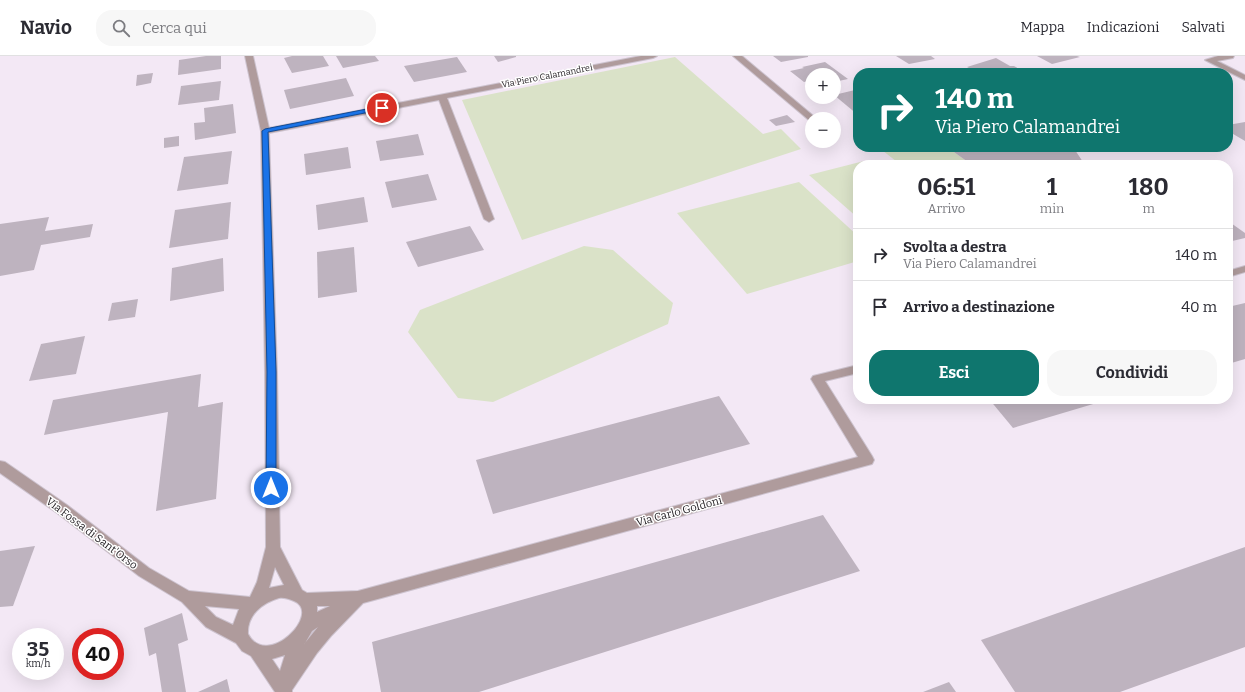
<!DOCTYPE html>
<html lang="it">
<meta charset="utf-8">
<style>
body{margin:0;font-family:Bitter,serif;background:#f7f7f7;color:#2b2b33;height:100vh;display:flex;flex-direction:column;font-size:15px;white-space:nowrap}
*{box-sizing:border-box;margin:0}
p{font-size:13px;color:#7c7c81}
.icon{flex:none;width:22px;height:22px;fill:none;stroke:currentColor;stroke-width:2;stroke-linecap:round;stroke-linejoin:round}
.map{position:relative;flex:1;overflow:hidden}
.panel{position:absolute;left:853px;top:104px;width:380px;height:244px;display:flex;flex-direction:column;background:#fff;border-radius:16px;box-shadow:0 4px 16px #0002}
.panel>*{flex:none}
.guide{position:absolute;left:853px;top:12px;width:380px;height:84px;border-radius:16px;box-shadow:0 4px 16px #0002;background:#0f766e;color:#fff;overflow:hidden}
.buttons{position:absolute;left:805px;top:12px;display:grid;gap:8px}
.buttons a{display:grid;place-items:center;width:36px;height:36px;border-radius:50%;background:#fff;box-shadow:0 4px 16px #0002;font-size:20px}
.speed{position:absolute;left:12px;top:572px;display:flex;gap:8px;font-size:20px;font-weight:700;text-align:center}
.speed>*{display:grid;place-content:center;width:52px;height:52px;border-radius:50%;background:#fff;box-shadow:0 4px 16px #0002;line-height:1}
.speed small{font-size:10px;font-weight:400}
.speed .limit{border:6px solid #d22;background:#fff;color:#111}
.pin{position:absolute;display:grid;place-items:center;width:34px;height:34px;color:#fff;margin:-17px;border:2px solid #fff;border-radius:50%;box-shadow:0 1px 4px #0007}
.me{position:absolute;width:44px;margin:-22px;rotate:0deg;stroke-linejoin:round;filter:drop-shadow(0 0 3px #0008)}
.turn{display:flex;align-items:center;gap:14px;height:84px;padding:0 16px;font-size:18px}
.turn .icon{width:52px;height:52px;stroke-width:2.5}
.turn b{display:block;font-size:28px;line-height:34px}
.eta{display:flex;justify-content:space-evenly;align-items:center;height:68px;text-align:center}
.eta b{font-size:24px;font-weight:700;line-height:28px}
.cta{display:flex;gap:8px;margin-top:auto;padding:8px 16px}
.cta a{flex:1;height:46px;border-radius:16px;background:#0f766e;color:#fff;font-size:16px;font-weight:700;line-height:46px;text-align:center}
.cta a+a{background:#f7f7f7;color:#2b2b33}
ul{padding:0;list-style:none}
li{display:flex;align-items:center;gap:12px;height:52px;padding:0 16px;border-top:1px solid #e1e1e2}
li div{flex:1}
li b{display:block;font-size:15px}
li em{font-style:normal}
header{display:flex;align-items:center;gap:24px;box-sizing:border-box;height:56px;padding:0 20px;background:#fff;border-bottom:1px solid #e1e1e2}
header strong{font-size:19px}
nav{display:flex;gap:22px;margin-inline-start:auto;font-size:14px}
.search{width:280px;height:36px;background:#f7f7f7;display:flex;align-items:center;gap:10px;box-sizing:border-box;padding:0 14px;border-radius:16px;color:#7c7c81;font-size:15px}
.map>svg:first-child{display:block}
</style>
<header>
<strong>Navio</strong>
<div class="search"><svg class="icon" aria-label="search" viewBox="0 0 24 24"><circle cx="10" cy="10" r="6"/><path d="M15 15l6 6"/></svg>Cerca qui</div>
<nav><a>Mappa</a><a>Indicazioni</a><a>Salvati</a></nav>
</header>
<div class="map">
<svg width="1245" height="636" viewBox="0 0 1245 636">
<rect width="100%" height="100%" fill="#f3e8f5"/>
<g fill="#dae2c8">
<path d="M675,1L763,78L781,73L801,93L522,184L462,44Z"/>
<path d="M878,91H947L972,109H901Z"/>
<path d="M864,105L869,109H858V162L809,119Z"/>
<path d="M799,126L858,180V205L747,238L677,157Z"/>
<path d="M584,190L613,194L673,247L668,268L493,346L458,342L408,276L420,254Z"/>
</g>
<g fill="#beb3bf">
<path d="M206,0H221V13L178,19L179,4Z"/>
<path d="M292,0H323L329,10L292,17L284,2Z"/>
<path d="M336,0H375L379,5L343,12Z"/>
<path d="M494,0H516V1L498,6Z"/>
<path d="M773,0H808V1L781,6Z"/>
<path d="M896,0H931L935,3L909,8Z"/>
<path d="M1037,0H1077L1080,1L1052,8Z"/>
<path d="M457,1L467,16L414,26L404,10Z"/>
<path d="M996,2L1010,10H1014L1026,17H978L967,11Z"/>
<path d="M825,6L848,23L834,26V19H812V26L810,25L804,26L790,15L804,12L802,11Z"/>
<path d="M153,17L151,27L136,30L137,19Z"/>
<path d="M346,22L354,40L290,53L284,34Z"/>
<path d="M221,25L219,44L178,49L181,30Z"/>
<path d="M855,34L858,36V59L834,39Z"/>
<path d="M233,48L236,77L195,84L194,67L205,66L204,52Z"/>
<path d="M787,59L795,66L776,70L769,64Z"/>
<path d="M1245,66V85L1228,75V69Z"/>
<path d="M418,78L424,99L380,105L376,85Z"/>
<path d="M179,80V90L164,92V82Z"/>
<path d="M348,91L351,112L306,119L304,98Z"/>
<path d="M947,91H1073L1083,106V109H1055L1046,107L1044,109H972Z"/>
<path d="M232,95L228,128L177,135L184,101Z"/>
<path d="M428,118L437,144L392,152L385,126Z"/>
<path d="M364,141L368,166L318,174L316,149Z"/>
<path d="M231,146L228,183L169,192L175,154Z"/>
<path d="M49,161L45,175L93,168L90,181L41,189L34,214L0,220V168Z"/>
<path d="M1228,165L1245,177V182L1228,186Z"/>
<path d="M470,170L484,194L418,211L406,186Z"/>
<path d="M354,191L357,236L318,242L317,196Z"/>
<path d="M223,202L224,235L170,245L172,212Z"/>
<path d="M138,243L135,261L108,265L112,247Z"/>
<path d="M1245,247V303L1228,308V251Z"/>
<path d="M85,280L76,318L29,325L41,288Z"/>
<path d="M201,318L198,351L223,346L216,443L156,455L168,356L44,379L53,344Z"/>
<path d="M719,340L750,388L493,458L476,404Z"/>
<path d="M989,343H1110L1013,372Z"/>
<path d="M823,459L860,515L479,636H381L372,586Z"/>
<path d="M35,490L13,550L0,551V495Z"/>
<path d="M1245,491V591L1120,636H1015L981,584Z"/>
<path d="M182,557L188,584L178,588L186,636H162L156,597L149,600L144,572Z"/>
<path d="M227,623L230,636H198Z"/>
<path d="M949,626L956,636H923Z"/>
</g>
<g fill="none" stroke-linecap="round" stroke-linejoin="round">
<defs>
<g id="minor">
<path d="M245,0H253L269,72L641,0H657L653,2L447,42L494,163L489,166L484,163L439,44L269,77L277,316L280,491L302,534L307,537L358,535L858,401L811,323L813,320L858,309V317L825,325L872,400L874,404L872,408L363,547L331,580L317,597L292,634V636H275L251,600L242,595L236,587L206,571L182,546L139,520L57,457L0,417V405L5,406L67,449L149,512L189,535L250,541L257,526L266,491L265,316L261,75ZM275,511L284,529L269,532ZM279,542C284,541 289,543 294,545C323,557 267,614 248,578C247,559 262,547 279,542ZM205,550L239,553L233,569L216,561ZM317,550H330L317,556ZM318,571L305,587L304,589L312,575ZM285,599L280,615L272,603Z"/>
<path d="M733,0H742L817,63H812V65H810Z"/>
<path d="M1218,0H1234L1233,2L1217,5L1245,19V24L1205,4Z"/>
<path d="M1245,210V216L1228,221V215Z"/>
</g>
</defs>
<use href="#minor" stroke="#cdc3cf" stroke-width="2"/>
<use href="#minor" fill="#af9b9c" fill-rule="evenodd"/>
</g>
<path fill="#1a73e8" stroke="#114b97" d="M382,50L385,51V53L268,76L276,316V432L275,435H268L266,432L267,316L262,75L265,73Z"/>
<g text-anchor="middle" stroke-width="3" stroke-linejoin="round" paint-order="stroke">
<g font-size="9" fill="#201c20" stroke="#fff">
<text transform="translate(547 20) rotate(-11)" y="3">Via Piero Calamandrei</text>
</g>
<g font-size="11" fill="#201c20" stroke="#fff">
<text transform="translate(679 455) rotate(-15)" y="4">Via Carlo Goldoni</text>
<text transform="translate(92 477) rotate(37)" y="4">Via Fossa di Sant'Orso</text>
</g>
</g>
</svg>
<div class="buttons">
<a>+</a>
<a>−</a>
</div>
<div class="speed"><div>35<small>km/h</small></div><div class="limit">40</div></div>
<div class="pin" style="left:382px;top:52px;background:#d93025"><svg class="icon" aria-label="arrive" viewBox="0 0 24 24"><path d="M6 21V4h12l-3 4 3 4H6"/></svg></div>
<svg class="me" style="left:271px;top:432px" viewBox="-20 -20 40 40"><circle r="17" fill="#1a73e8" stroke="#fff" stroke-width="3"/><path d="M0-11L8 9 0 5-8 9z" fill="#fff"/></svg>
<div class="guide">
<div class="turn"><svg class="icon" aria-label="right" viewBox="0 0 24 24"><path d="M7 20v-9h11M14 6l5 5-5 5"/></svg><div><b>140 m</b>Via Piero Calamandrei</div></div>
</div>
<section class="panel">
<div class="eta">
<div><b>06:51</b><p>Arrivo</p></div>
<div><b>1</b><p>min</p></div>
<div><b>180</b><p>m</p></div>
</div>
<ul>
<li><svg class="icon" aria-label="right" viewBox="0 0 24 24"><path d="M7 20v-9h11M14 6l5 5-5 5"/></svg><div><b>Svolta a destra</b><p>Via Piero Calamandrei</p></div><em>140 m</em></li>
<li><svg class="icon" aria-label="arrive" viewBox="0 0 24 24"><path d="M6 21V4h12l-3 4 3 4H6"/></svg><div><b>Arrivo a destinazione</b></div><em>40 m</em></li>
</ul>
<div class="cta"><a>Esci</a><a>Condividi</a></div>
</section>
</div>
